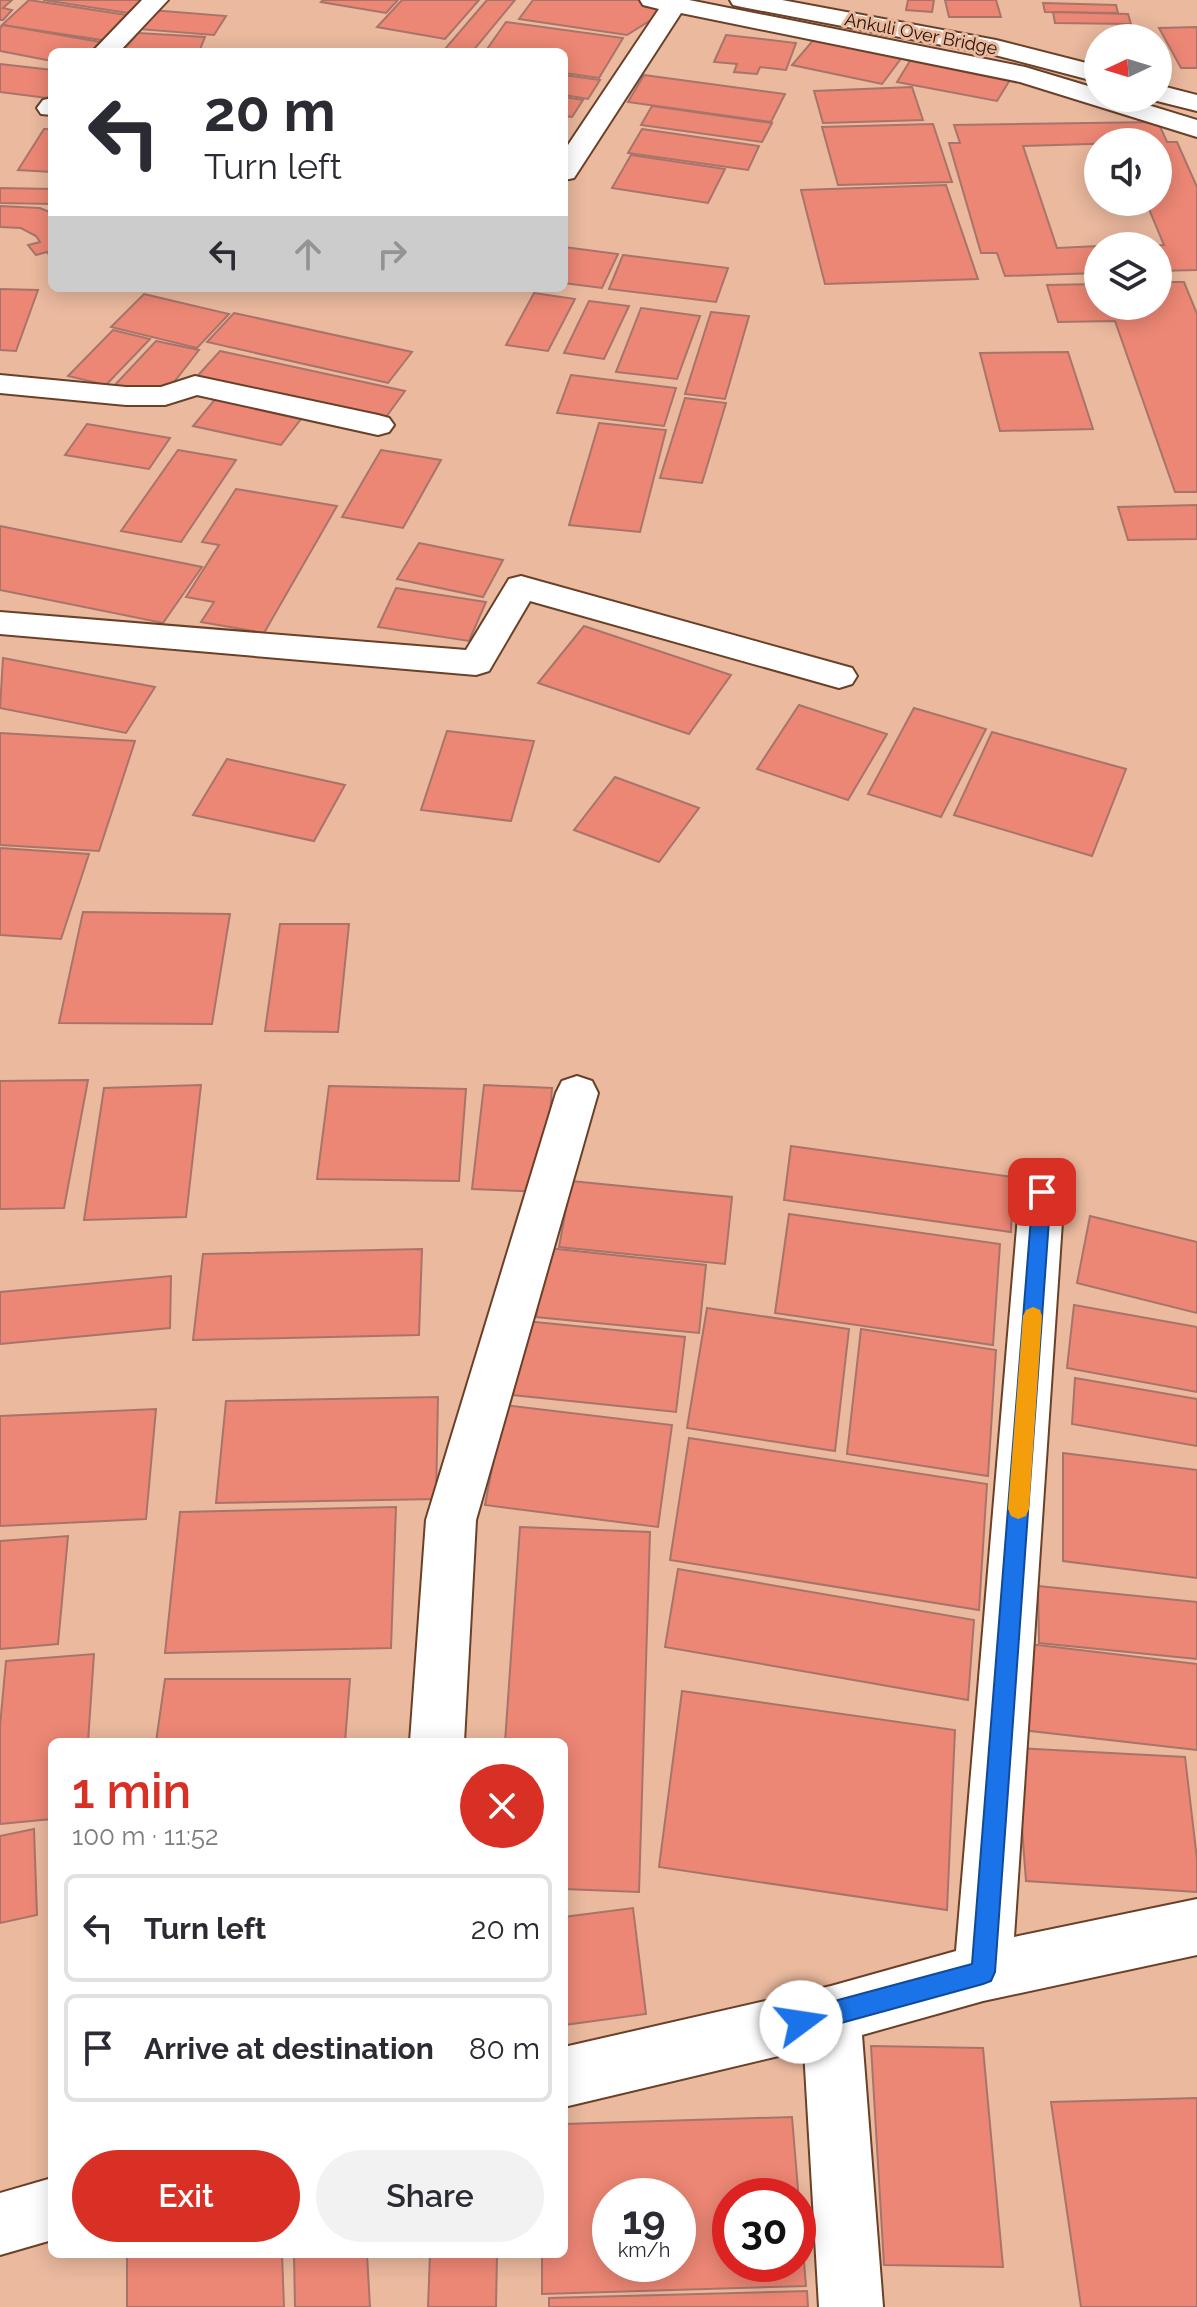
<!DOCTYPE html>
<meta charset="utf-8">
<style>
body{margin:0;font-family:Raleway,sans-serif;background:#f2f2f3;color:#2b2b33;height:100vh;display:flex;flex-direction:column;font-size:30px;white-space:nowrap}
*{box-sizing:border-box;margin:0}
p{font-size:26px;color:#7c7c81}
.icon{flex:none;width:44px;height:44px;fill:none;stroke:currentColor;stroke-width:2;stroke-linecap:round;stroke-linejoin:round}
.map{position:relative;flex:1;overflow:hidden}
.side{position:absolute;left:48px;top:1738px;width:520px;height:520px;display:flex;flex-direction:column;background:#fff;border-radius:12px;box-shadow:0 4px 20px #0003}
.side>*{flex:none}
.banner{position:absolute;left:48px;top:48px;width:520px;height:244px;border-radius:12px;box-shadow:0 4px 20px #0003;background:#fff;color:#2b2b33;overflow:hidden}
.needle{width:52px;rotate:266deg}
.buttons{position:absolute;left:1084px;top:24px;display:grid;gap:16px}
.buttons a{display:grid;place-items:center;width:88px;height:88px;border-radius:50%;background:#fff;box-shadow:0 4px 20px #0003;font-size:40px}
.speed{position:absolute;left:592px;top:2178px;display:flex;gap:16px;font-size:40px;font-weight:700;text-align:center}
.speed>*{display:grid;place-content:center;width:104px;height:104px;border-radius:50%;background:#fff;box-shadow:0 4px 20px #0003;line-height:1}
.speed small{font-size:20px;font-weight:400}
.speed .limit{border:12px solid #d22;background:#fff;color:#111}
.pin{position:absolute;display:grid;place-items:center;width:68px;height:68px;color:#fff;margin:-34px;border-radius:16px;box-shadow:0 4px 12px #0006}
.me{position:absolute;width:88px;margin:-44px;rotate:76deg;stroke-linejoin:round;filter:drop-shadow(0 0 6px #0008)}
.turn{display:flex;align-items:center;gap:28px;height:168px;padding:0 24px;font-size:36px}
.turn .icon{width:104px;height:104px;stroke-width:2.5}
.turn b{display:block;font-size:56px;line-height:68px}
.lanes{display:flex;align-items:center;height:76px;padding:0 24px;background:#0003;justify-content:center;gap:40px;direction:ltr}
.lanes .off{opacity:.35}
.round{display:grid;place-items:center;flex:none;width:84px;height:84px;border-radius:42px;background:#f2f2f3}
.head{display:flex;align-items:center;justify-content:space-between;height:136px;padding:0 24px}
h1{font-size:48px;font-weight:600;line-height:60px;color:#d93025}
.primary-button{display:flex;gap:16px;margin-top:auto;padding:16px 24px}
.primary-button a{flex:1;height:92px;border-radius:48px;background:#d93025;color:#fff;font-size:32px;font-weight:600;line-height:92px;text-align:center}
.primary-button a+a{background:#f2f2f3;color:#2b2b33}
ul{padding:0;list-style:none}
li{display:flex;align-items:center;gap:24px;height:108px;margin:0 16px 12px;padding:0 8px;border:4px solid #e1e1e2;border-radius:12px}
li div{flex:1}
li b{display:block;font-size:30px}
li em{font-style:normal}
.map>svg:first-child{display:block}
</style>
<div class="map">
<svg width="1197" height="2307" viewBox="0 0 1197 2307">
<rect width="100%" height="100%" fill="#eab99e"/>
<g fill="#ed8775" stroke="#a8746a" stroke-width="2" fill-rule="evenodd">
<path d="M0,0H12L3,8L12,10L3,20H0Z"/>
<path d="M29,0L133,16L108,41L2,25Z"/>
<path d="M43,0H142L128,13Z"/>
<path d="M323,0H398L386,13L321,2Z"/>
<path d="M402,0H479L445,39L377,27Z"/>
<path d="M487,0H515L472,52L445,49Z"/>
<path d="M533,0H644L651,1L662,13L627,35L519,19Z"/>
<path d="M908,0H934L932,12L906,10Z"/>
<path d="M945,0H996L1001,17H949Z"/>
<path d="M1043,3L1116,5L1118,13L1045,12Z"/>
<path d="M151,10L226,16L214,35L138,29Z"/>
<path d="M1053,12L1128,14L1131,24L1055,23Z"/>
<path d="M506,22L623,38L599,78L564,73V52H485Z"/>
<path d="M3,25L106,43L96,52H52V61L0,51V28Z"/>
<path d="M1197,27V68H1181L1159,28Z"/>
<path d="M138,33L205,37L199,52H122Z"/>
<path d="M726,35L796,43L786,70L760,67L757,74L734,72L737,64L714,62Z"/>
<path d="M815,38L903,56L882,84L792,65Z"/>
<path d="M913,56L1013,75L997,101L897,82Z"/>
<path d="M0,64L52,70V92L47,98L0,92Z"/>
<path d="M564,75L600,80L588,99L564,95Z"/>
<path d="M644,75L785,94L771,122L628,102Z"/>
<path d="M912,87L923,120L823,123L814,91Z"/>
<path d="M564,97L583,100L572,117L564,116Z"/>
<path d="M652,106L772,123L762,142L641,125Z"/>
<path d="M1158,122L1167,142H1177L1197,187V270L1158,271V246H1113L1164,245L1146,202H1158V142L1023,146L1057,248L1098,246V273L1005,276L997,253H981L949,143H960L954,125Z"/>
<path d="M933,124L952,182L838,185L822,127Z"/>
<path d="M44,129H52V172L18,170Z"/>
<path d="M642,129L759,146L748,170L628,153Z"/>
<path d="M631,155L725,169L708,203L612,188Z"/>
<path d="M946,185L978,279L825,284L801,190Z"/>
<path d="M0,188L52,189V204L0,203Z"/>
<path d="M0,206L40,208L52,213V258L47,252L36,255L28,245L40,242L36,236L21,228L0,227Z"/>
<path d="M564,247L618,254L602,288L564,283Z"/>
<path d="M623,255L728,268L716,302L609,289Z"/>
<path d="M1158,282H1184L1197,314V492H1175L1115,321L1058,322L1047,285L1098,284V306H1158Z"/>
<path d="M0,289L38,290L16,351L0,350Z"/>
<path d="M534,293L575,299L548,351L506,345Z"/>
<path d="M144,294L229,314L197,348L111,327Z"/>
<path d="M589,301L629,306L604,359L564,353Z"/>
<path d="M641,308L700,316L677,379L616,372Z"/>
<path d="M711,312L749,316L725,399L685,394Z"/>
<path d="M234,313L412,352L388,383L207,342Z"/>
<path d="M113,330L150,339L106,385L68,376Z"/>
<path d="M156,341L199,350L171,386L113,387Z"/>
<path d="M220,351L405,391L381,424L192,382Z"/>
<path d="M1068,352L1093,429L1000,431L980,353Z"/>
<path d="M571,375L676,388L664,426L557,413Z"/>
<path d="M221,392L308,410L281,445L193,426Z"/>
<path d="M685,398L726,403L702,483L660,478Z"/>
<path d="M599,423L666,430L640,532L569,525Z"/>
<path d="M87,424L170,438L149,469L65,455Z"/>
<path d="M178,450L236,460L181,542L121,531Z"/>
<path d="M381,450L441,460L403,528L342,517Z"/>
<path d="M236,489L337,506L264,633L201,622L214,602L186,597L219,545L202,542Z"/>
<path d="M1197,505V539L1128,540L1118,507Z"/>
<path d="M0,526L202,567L163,623L0,590Z"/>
<path d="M419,543L503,560L483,597L397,579Z"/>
<path d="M396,588L486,602L469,641L378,627Z"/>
<path d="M584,626L731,675L689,734L538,683Z"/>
<path d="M3,658L155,687L126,733L0,708Z"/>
<path d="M799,705L887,734L848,800L757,769Z"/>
<path d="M914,708L986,729L941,817L868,794Z"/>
<path d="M447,731L534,741L511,821L421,810Z"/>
<path d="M992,732L1126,769L1092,856L954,815Z"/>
<path d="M0,733L135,741L99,851L0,845Z"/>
<path d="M227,759L345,785L314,841L193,815Z"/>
<path d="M615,777L699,808L659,862L574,830Z"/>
<path d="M0,848L89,854L61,939L0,935Z"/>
<path d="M83,912L230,914L212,1024L59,1023Z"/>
<path d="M280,924H349L338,1032L265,1031Z"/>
<path d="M88,1080L64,1208L0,1209V1081Z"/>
<path d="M201,1085L186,1217L84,1220L104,1088Z"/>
<path d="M484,1085L552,1088L544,1192L472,1189Z"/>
<path d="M329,1086L466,1089L459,1181L317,1179Z"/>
<path d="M791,1146L1013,1177L1011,1232L784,1200Z"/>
<path d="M571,1181L732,1197L725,1264L559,1247Z"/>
<path d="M789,1214L1000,1244L993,1345L775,1313Z"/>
<path d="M1090,1216L1197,1242V1313L1077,1283Z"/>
<path d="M548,1248L706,1265L699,1333L536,1317Z"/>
<path d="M422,1249L419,1335L193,1340L203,1254Z"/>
<path d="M171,1276L170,1328L0,1344V1292Z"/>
<path d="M1074,1305L1197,1327V1392L1067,1368Z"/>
<path d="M707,1308L849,1329L835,1451L687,1428Z"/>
<path d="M525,1321L685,1337L676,1412L513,1395Z"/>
<path d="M861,1329L996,1350L988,1476L847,1454Z"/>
<path d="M1075,1378L1197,1399V1446L1072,1424Z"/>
<path d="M438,1397L436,1499L216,1503L226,1401Z"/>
<path d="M504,1405L672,1425L658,1527L485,1505Z"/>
<path d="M156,1409L146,1519L0,1526V1416Z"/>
<path d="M689,1438L987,1484L979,1610L670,1560Z"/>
<path d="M1063,1453L1197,1470V1578L1063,1561Z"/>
<path d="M396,1507L391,1648L165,1653L180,1512Z"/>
<path d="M520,1527L650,1532L639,1892L564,1889V1742H505Z"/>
<path d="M68,1536L58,1644L0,1649V1541Z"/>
<path d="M678,1569L974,1620L968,1700L665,1647Z"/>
<path d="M1038,1586L1197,1602V1659L1039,1643Z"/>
<path d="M1021,1643L1197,1664V1750L1022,1730Z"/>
<path d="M94,1654L88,1742H52V1819L0,1824V1726L6,1661Z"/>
<path d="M165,1679H350L345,1742H156Z"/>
<path d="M682,1691L955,1730L947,1910L659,1867Z"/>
<path d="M1016,1748L1185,1757L1197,1859V1892L1026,1881Z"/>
<path d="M34,1829L37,1915L0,1923V1836Z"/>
<path d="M633,1908L646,2014L564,2025V1917Z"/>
<path d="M871,2046L983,2048L1003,2267L884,2265Z"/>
<path d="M1197,2098V2307H1081L1051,2102Z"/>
<path d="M792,2117L806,2286L542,2294V2254H564V2124ZM610,2196H678V2264H610ZM730,2196H798V2264H730Z"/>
<path d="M127,2254H282L284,2307H127Z"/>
<path d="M294,2254H367L370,2307H295Z"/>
<path d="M430,2254H497L496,2307H428Z"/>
<path d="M807,2291L808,2307H549V2298Z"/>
</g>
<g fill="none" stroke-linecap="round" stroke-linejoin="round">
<defs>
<g id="minor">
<path d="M142,0H168L119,52H92Z"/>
<path d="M640,0H689L1025,67L1098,89V98H1125L1197,120V137L1020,82L681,13L574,178L564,180V151L659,9L643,5Z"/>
<path d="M52,98V115L41,114L37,108L43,100Z"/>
<path d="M0,375L126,387H161L195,376L378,415L389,418L394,425L389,432L378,435L197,395L165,405H126L0,393Z"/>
<path d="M521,576L852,668L857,676L852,684L839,688L530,601L489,671L476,675L0,634V612L466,650L509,579Z"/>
<path d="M577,1076L592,1081L598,1093L476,1520L464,1742H410L426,1520L556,1093L562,1081Z"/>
<path d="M1042,1174L1058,1179L1064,1192L1014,1937L1197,1899V1955L983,2001L862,2035L883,2307H819L804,2050L564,2107V2047L831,1986L956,1951L1020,1192L1026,1179Z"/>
<path d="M52,2178V2240L0,2255V2193Z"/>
</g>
<g id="major">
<path d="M730,0H782L996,40L1098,66V82L995,55L742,7L733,5Z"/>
<path d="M1158,85L1197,95V111L1149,99L1158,98Z"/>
</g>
</defs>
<use href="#minor" stroke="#6a4128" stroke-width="4"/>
<use href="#major" stroke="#6a4128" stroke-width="4"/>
<use href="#minor" fill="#fff" fill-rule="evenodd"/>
<use href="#major" fill="#fff" fill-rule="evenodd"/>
</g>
<path fill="#1a73e8" stroke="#114b97" stroke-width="2" d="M1042,1185L1049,1187L1051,1192L995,1972L991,1981L983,1984L801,2034L793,2031L789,2022L793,2013L801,2010L972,1964L1033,1192L1036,1187Z"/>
<path fill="#f59e0b" d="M1033,1307L1040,1310L1042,1316L1029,1509L1026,1516L1018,1519L1011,1516L1008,1509L1023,1316L1026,1310Z"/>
<g text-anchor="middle" stroke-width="6" stroke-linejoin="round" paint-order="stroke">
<g font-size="18" fill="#231208" stroke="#eab99e">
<text transform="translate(921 34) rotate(11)" y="6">Ankuli Over Bridge</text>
</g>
</g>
</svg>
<div class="buttons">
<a><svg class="needle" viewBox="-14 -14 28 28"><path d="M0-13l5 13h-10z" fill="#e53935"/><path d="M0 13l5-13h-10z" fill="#7c7c81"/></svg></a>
<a><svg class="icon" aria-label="sound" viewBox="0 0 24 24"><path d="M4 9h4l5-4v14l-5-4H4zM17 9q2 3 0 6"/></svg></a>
<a><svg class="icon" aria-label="layers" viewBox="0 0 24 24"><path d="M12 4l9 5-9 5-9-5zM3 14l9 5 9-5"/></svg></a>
</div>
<div class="speed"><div>19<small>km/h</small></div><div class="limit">30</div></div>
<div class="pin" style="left:1042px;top:1192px;background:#d93025"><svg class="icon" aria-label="arrive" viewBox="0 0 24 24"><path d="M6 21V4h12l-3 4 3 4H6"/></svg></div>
<svg class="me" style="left:801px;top:2022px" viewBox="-20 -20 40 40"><circle r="19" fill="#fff"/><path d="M0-13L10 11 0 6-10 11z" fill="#1a73e8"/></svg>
<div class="banner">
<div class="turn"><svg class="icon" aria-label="left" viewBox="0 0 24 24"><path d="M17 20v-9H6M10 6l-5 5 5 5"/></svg><div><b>20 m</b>Turn left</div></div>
<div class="lanes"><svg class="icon" aria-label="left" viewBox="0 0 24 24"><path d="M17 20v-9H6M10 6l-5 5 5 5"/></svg><svg class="icon off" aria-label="ahead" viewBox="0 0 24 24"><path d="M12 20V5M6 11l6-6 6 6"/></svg><svg class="icon off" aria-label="right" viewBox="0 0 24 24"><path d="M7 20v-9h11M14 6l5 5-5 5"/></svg></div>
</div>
<section class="side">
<div class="head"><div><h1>1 min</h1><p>100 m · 11:52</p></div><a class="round" style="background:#d93025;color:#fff"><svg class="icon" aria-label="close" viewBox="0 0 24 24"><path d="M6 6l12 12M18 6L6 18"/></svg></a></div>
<ul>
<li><svg class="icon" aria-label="left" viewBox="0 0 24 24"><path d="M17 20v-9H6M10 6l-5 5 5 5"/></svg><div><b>Turn left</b></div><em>20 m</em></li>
<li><svg class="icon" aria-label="arrive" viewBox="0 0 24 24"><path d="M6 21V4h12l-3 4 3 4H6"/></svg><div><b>Arrive at destination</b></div><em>80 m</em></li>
</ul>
<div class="primary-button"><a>Exit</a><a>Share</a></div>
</section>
</div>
